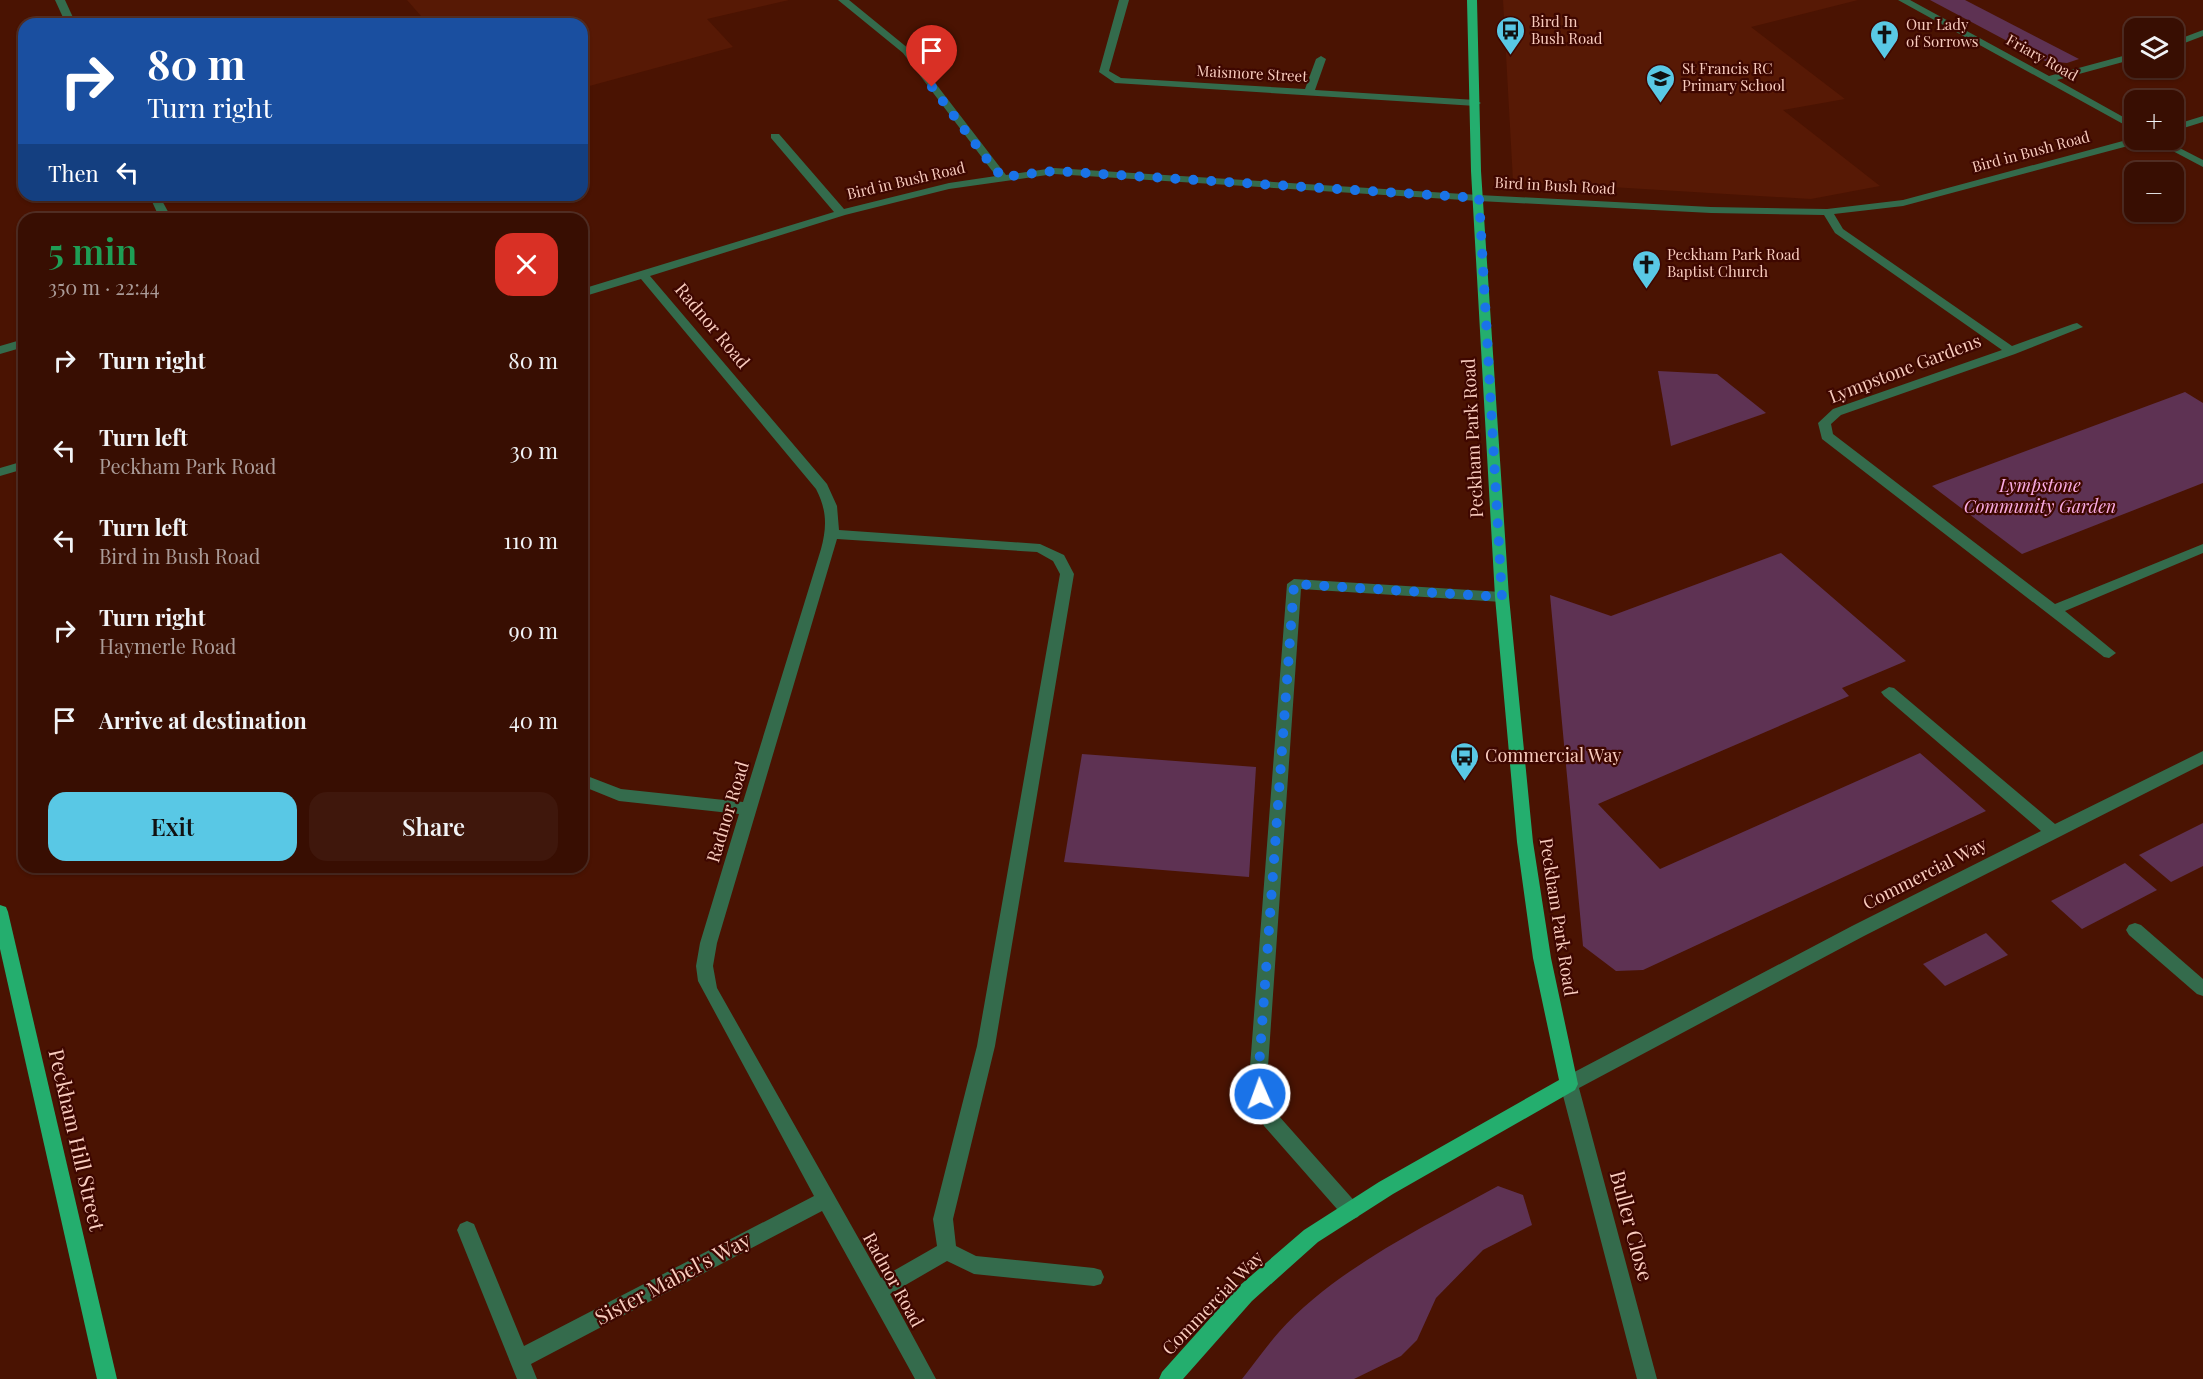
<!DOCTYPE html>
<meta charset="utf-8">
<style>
body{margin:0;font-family:"Playfair Display",serif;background:#3f170c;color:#f1f3f6;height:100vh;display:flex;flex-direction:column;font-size:22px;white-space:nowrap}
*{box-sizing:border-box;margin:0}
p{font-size:20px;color:#ab9c99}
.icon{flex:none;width:33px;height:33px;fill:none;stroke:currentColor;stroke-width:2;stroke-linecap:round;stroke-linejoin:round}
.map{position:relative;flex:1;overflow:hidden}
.side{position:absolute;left:18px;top:213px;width:570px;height:660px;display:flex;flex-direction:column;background:#380e02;border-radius:18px;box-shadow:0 2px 4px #0004,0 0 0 2px #522e24}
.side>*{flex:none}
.guide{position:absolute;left:18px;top:18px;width:570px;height:183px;border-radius:18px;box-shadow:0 2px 4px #0004,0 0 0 2px #522e24;background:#1a4fa0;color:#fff;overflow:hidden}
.tools{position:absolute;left:2124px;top:18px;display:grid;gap:12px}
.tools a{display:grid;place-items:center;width:60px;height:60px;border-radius:12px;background:#380e02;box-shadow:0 2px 4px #0004,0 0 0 2px #522e24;font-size:30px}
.pin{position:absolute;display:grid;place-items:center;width:51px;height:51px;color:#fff;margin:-62px -26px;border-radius:50% 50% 50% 0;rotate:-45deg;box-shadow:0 0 6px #0007}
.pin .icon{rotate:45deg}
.me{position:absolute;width:66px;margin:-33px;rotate:358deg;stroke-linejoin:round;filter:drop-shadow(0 0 4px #0008)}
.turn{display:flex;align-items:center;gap:21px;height:126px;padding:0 30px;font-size:27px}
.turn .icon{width:78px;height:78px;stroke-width:2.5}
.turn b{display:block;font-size:42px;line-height:51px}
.then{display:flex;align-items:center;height:57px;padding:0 30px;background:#0003;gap:12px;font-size:22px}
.round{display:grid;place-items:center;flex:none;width:63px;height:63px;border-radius:18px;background:#3f170c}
.overview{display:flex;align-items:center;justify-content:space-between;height:102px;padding:0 30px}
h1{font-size:36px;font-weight:600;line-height:45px;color:#1e9e55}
.action{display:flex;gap:12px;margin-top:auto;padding:12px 30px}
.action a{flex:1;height:69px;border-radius:18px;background:#59c8e5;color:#111;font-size:24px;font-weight:600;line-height:69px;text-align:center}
.action a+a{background:#3f170c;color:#f1f3f6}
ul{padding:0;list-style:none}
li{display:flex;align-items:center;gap:18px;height:90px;padding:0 30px}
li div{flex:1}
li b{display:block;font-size:22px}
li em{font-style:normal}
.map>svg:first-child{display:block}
</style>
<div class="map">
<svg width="2203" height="1379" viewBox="0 0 2203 1379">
<rect width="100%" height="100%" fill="#4a1302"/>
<g fill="#571905">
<path d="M407,0H789L707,19L733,47L582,88V24H428Z"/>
<path d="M1503,0H1858L1751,27L1845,99L1783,110L1880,186L1811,199L1513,181Z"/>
</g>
<g fill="#5e3253">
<path d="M1930,0H1965L2079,59L2067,63L2045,61Z"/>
<path d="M1658,371L1717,374L1766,413L1671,446Z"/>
<path d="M2185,392L2203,403V483L2022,554L1932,486Z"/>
<path d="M1781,553L1906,661L1842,688L1849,696L1598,804L1660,869L1920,753L1986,811L1643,970L1616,971L1583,946L1550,595L1611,616Z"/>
<path d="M1082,754L1256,767L1249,877L1064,862Z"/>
<path d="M2203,823V866L2171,882L2139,855Z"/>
<path d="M2125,863L2157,890L2082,929L2051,901Z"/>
<path d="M1986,933L2008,955L1945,986L1923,964Z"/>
<path d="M1498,1186L1523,1195L1532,1225L1483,1250L1436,1298L1417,1340L1401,1356L1354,1379H1242C1254,1364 1266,1347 1279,1332C1334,1270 1425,1226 1498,1186Z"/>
</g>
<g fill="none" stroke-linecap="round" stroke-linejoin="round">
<g fill="#346b4c" fill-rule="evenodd">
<path d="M55,0H65L76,24H66Z"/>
<path d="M838,0H849L909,49L1006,175L1054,168L1479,195L1711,207L1827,209L1903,200L2134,138L2144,140L2143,142L1903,206L1834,214L1843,229L2012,346L2073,324L2077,323L2083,327L2015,354L1841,415L1831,424L1833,434L2055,604L2203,544V553L2065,611L2116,653L2109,658L2104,657L1822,439L1818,423L1833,409L2002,350L1835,233L1824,215L1711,213L1479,201L1054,174L949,189L845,215L650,276L827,484L837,506L839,530L1040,544L1064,555L1074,574L995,1046L953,1219L956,1246L976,1256L1094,1268L1101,1270L1104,1277L1101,1284L1094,1286L974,1274L947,1261L890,1294L936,1379H915L822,1211L531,1364L537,1379H517L457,1230L460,1224L467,1221L474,1224L524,1346L814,1196L698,981L696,966L700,943L739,814L619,801L582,786V774L621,789L743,802L821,549C827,527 827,510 816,489L641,279L582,297V289L834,212L771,138V134H779L844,209L949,183L996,176L903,53ZM837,539L1037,552L1053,561L1060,574L977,1046L933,1219L937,1246L881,1278L717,988L713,966L717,943Z"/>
<path d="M1119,0H1129L1109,71L1121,78L1305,89L1316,59L1321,56L1326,59L1315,90L1476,100L1481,103L1476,106L1115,83L1099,72Z"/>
<path d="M1898,0H1910L2049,76L2134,53V59L2057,80L2134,123V130Z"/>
<path d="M2203,30V36L2174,47V41Z"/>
<path d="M2203,116V122L2174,131V125Z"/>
<path d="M2152,140H2164L2203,160V167Z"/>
<path d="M149,195H159L172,219H160Z"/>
<path d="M24,339V347L0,354V346Z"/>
<path d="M24,461V469L0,476V468Z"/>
<path d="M1294,579L1502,592L1509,597L1502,602L1301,589L1268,1067L1269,1094L1278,1115L1358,1205L1361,1211L1358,1217L1351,1220L1344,1217L1264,1126L1251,1094L1250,1067L1287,584Z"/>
<path d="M1889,687L1894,688L2055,824L2203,751V764L1864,936L1579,1088L1657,1379H1637L1560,1084L1563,1078L1852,926L2041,831L1884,696L1881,692Z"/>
<path d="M2135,923L2141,925L2203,979V996L2197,994L2129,935L2126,930L2129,925Z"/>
</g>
<g fill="#24ae6e" fill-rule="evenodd">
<path d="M1467,0H1477L1481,171L1509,597L1533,842L1551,958L1578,1084L1575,1090L1393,1194L1318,1242L1252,1301L1183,1379H1159L1162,1372L1238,1287L1304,1230L1379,1182L1559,1080L1533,958L1517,842L1495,597L1471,171Z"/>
<path d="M0,905L6,907L8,912L117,1379H97L0,949Z"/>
</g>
</g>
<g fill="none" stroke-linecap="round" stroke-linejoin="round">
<path stroke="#1a73e8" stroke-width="10" stroke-dasharray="0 18" d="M932,87L986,158L1002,177L1054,171L1479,198L1502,597L1294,584L1259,1067L1260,1094"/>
</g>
<defs>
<symbol id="bus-pin" viewBox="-11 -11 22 30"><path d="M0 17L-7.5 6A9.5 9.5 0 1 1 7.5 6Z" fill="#59c8e5" stroke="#3e0700"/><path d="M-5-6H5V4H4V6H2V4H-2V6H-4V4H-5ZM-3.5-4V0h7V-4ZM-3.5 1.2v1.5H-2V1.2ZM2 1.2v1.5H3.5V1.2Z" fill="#111"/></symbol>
<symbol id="church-pin" viewBox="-11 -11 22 30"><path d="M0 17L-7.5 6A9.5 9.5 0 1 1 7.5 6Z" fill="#59c8e5" stroke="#3e0700"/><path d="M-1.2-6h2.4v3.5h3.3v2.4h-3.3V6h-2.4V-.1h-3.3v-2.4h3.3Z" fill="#111"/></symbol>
<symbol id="school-pin" viewBox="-11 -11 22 30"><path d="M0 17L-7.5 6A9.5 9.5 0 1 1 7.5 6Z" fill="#59c8e5" stroke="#3e0700"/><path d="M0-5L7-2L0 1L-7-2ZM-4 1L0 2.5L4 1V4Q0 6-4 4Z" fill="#111"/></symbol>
</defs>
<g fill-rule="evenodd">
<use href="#bus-pin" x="1494" y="14" width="33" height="45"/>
<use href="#church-pin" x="1868" y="18" width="33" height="45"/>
<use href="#school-pin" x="1644" y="62" width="33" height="45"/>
<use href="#church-pin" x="1630" y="248" width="33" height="45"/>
<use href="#bus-pin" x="1448" y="740" width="33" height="45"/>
</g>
<g text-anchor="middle" stroke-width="4.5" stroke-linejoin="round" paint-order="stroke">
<g font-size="15" fill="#f9ccbe" stroke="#3e0700" text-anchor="start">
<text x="1531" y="27">Bird In<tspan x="1531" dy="17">Bush Road</tspan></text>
<text x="1906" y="30">Our Lady<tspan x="1906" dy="17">of Sorrows</tspan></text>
<text x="1682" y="74">St Francis RC<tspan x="1682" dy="17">Primary School</tspan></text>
<text x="1667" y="260">Peckham Park Road<tspan x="1667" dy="17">Baptist Church</tspan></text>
</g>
<g font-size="15" fill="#f9ccbe" stroke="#3e0700">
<text transform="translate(2042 58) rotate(29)" y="5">Friary Road</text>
<text transform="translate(1252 74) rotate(3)" y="5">Maismore Street</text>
<text transform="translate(2031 152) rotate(-15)" y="5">Bird in Bush Road</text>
<text transform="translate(906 181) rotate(-13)" y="5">Bird in Bush Road</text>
<text transform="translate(1555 186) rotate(3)" y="5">Bird in Bush Road</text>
</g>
<g font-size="18" fill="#f9ccbe" stroke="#3e0700">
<text transform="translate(712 326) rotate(50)" y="6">Radnor Road</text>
<text transform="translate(1905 369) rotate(-21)" y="6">Lympstone Gardens</text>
<text transform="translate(1473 438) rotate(-93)" y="6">Peckham Park Road</text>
<text transform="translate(728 812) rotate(-73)" y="6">Radnor Road</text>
<text transform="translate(1925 874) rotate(-27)" y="6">Commercial Way</text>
<text transform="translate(1558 917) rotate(81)" y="6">Peckham Park Road</text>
<text transform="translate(893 1280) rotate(61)" y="6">Radnor Road</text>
<text transform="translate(1213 1303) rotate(-46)" y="6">Commercial Way</text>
</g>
<g font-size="18" font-style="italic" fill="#faace4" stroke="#3e0700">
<text x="2040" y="492">Lympstone<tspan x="2040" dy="21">Community Garden</tspan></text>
</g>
<g font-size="18" fill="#f9ccbe" stroke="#3e0700" text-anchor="start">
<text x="1485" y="762">Commercial Way</text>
</g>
<g font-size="21" fill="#f9ccbe" stroke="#3e0700">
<text transform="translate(76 1140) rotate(77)" y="7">Peckham Hill Street</text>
<text transform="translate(1631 1226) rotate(75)" y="7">Buller Close</text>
<text transform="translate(673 1279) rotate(-28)" y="7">Sister Mabel's Way</text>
</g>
</g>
</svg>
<div class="tools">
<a><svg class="icon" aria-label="layers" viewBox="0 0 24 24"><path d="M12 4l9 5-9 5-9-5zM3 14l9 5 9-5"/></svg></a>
<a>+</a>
<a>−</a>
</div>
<div class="pin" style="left:932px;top:87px;background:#d93025"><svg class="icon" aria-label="arrive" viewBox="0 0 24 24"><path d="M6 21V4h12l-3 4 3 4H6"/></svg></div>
<svg class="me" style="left:1260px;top:1094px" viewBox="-20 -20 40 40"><circle r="17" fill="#1a73e8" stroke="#fff" stroke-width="3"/><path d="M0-11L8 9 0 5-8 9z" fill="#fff"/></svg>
<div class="guide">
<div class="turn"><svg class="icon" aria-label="right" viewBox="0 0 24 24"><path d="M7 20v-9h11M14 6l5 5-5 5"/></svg><div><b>80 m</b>Turn right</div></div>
<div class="then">Then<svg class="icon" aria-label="left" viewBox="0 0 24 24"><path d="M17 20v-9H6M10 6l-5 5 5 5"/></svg></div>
</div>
<section class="side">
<div class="overview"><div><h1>5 min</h1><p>350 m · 22:44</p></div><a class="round" style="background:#d93025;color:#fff"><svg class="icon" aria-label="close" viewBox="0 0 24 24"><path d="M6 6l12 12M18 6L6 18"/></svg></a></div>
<ul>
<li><svg class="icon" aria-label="right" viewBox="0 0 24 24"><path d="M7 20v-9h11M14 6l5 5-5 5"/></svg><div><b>Turn right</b></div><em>80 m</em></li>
<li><svg class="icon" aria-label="left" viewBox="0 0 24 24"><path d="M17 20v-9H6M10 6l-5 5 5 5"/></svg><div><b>Turn left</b><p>Peckham Park Road</p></div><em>30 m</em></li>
<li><svg class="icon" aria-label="left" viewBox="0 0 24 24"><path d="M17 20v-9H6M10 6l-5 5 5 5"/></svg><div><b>Turn left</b><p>Bird in Bush Road</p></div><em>110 m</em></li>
<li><svg class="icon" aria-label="right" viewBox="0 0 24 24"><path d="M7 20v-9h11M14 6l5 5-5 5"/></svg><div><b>Turn right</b><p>Haymerle Road</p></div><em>90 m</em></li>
<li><svg class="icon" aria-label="arrive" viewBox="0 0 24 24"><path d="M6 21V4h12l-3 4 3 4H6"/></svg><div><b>Arrive at destination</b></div><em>40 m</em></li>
</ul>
<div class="action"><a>Exit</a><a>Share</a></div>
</section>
</div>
